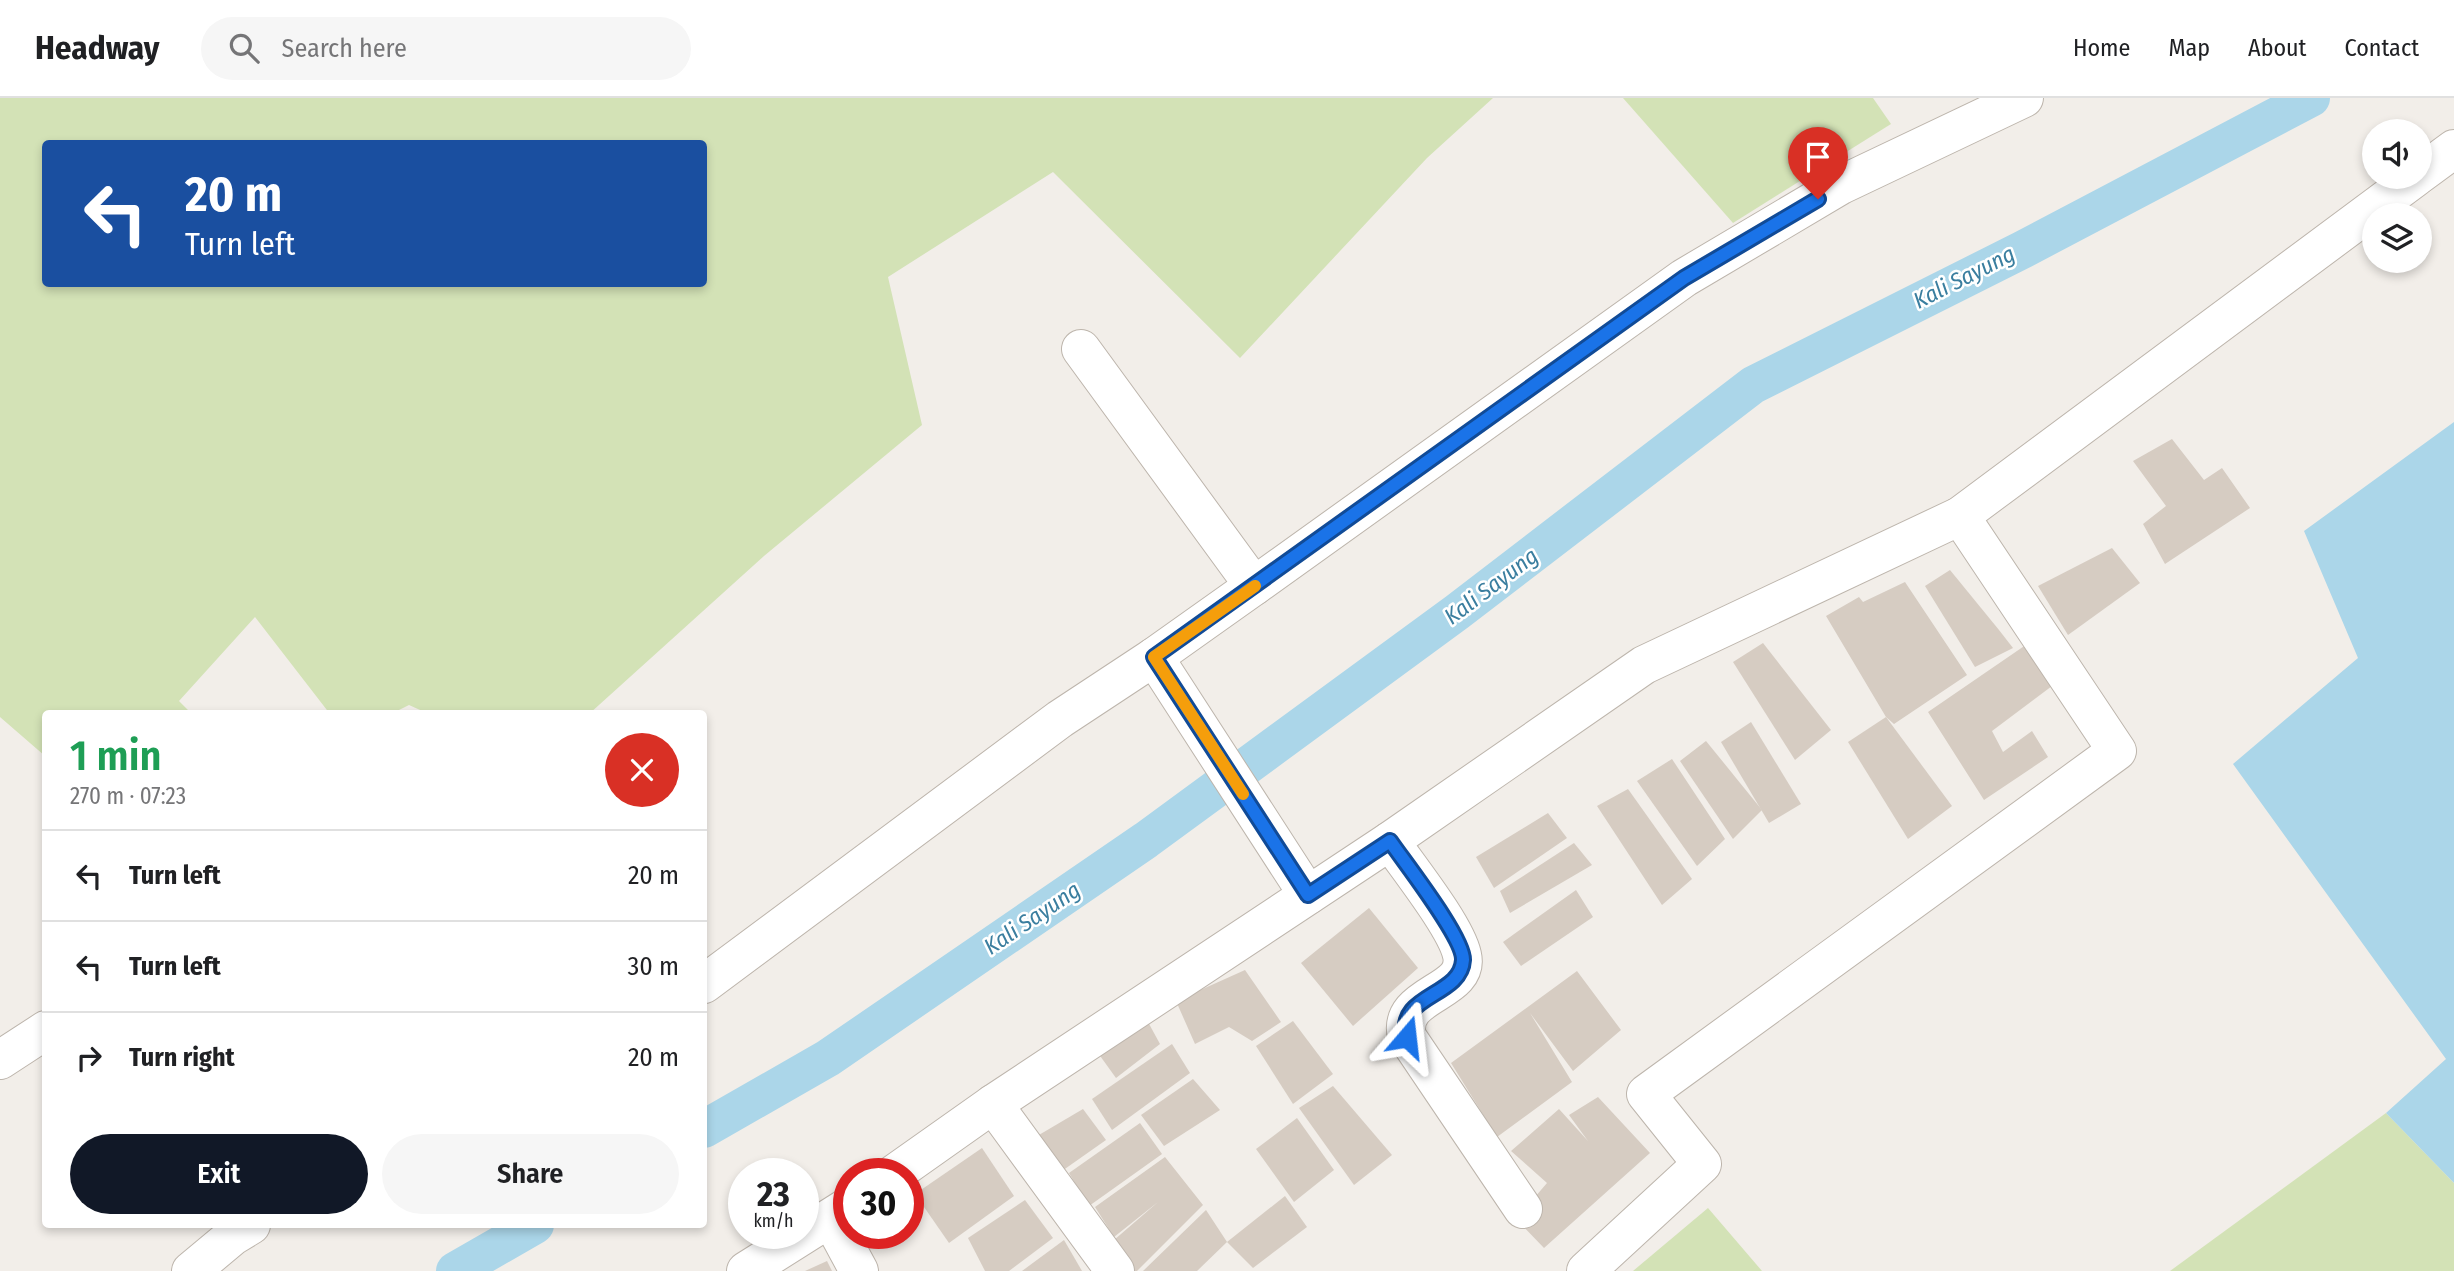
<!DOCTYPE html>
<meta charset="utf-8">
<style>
body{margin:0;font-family:"Fira Sans Condensed",sans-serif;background:#f6f6f6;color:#202124;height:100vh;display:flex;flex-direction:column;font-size:26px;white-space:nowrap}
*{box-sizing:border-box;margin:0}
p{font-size:23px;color:#757577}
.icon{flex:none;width:38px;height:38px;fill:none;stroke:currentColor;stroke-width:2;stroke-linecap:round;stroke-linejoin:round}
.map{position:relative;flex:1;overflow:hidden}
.sheet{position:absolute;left:42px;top:612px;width:665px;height:518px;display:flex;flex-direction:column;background:#fff;border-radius:7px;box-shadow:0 4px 10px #0003}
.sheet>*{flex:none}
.top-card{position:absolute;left:42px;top:42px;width:665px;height:147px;border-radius:7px;box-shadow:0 4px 10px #0003;background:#1a4fa0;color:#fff;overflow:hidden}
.fabs{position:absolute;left:2362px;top:21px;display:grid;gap:14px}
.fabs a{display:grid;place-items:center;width:70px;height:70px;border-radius:50%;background:#fff;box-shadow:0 4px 10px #0003;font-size:35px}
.speed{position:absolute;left:728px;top:1060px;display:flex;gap:14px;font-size:35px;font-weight:700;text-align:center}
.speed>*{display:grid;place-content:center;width:91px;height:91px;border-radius:50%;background:#fff;box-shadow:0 4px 10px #0003;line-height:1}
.speed small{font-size:18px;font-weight:400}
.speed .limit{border:10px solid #d22;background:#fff;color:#111}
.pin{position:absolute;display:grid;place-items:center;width:60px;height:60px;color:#fff;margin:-72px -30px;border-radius:50% 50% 50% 0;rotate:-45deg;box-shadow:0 0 7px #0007}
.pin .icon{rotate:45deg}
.me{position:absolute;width:77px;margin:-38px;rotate:17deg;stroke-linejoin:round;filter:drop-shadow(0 0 5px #0008)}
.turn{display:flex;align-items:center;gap:24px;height:147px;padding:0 28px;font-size:32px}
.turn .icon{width:91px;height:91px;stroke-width:2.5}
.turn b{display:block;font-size:49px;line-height:60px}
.round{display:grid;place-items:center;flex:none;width:74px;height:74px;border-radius:37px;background:#f6f6f6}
.summary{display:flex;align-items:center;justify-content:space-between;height:119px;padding:0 28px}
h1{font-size:42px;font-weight:600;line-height:52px;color:#1e9e55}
.action{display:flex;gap:14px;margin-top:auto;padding:14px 28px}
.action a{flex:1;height:80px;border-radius:42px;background:#111827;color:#fff;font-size:28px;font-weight:600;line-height:80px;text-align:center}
.action a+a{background:#f6f6f6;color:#202124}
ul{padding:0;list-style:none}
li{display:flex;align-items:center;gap:21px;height:91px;padding:0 28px;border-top:2px solid #e0e0e0}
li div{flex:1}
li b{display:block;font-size:26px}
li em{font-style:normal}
header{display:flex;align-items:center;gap:42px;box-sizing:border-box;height:98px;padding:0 35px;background:#fff;border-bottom:2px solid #e0e0e0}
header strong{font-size:33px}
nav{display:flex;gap:38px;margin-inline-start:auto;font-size:24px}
.search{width:490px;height:63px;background:#f6f6f6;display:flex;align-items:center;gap:18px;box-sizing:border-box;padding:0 24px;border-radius:38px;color:#757577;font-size:26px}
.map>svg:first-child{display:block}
</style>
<header>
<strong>Headway</strong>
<div class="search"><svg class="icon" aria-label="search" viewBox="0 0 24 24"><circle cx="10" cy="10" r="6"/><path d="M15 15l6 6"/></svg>Search here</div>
<nav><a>Home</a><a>Map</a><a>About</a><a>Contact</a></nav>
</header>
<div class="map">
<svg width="2454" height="1173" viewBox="0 0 2454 1173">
<rect width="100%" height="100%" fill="#f2eee9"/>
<g fill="#d3e2b6" fill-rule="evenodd">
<path d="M0,0H1493L1427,60L1240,260L1053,74L888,179L922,327L764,458L589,616H429L409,607L391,616H330L255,519L179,603L192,616H46L45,658L0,619ZM46,46H704V186H46Z"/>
<path d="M1623,0H1873L1891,26L1733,125Z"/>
<path d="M2386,1015L2454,1085V1173H2170Z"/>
<path d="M1708,1110L1762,1173H1633Z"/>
</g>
<path fill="#abd6e9" d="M2454,324V1085L2386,1015L2446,961L2233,666L2358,560L2304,433Z"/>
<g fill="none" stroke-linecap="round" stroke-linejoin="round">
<g stroke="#abd6e9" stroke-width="38">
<path d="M704,1031L828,960L1146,742L1457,514L1753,287L2022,152L2311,0"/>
<path d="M455,1173L535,1127"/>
</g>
</g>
<g fill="#d6ccc2">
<path d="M2172,341L2204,382L2222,370L2250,410L2165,466L2143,426L2166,408L2133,363Z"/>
<path d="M2112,450L2140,485L2068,537L2038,488Z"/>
<path d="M1950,472L1999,532L2013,550L1975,569L1925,488Z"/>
<path d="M1905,484L1967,577L1894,626L1886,619L1826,518L1859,499L1863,504Z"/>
<path d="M2033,542L2060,582L1992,633L2003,654L2032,633L2048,659L1984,702L1928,614Z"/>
<path d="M1763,545L1831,632L1795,662L1733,564Z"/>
<path d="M1886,619L1952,708L1908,741L1848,644Z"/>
<path d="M1751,624L1801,706L1769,725L1721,644Z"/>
<path d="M1706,643L1762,712L1733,741L1680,663Z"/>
<path d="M1672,661L1725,741L1697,768L1637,683Z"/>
<path d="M1628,691L1692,781L1662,807L1597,708Z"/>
<path d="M1548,715L1567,740L1494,790L1476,759Z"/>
<path d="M1574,745L1592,767L1510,815L1500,793Z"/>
<path d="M1576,792L1593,819L1521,868L1503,844Z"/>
<path d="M1369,810L1418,870L1353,928L1301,865Z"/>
<path d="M1245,872L1281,924L1252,943L1229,929L1195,946L1176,903Z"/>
<path d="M1577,873L1621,932L1573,973L1530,915L1572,984L1497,1039L1451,965Z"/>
<path d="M1293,923L1333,976L1293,1006L1256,948Z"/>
<path d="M1148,924L1160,946L1116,980L1098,955Z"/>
<path d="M1172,946L1190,975L1112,1032L1092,1001Z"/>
<path d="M1193,981L1220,1012L1164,1048L1141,1017Z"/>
<path d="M1333,988L1392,1057L1354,1087L1299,1010Z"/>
<path d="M1598,999L1650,1055L1544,1150L1516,1121L1547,1085L1511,1053L1559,1011L1588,1043L1569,1017Z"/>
<path d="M1083,1011L1106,1042L1052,1080L1027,1044Z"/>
<path d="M1297,1020L1334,1072L1294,1104L1256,1051Z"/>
<path d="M1140,1025L1162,1056L1089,1108L1069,1075Z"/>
<path d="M982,1050L1014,1098L949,1145L915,1096Z"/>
<path d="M1165,1059L1203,1107L1137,1173H1124L1106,1149L1158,1104L1114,1139L1095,1109Z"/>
<path d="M1285,1098L1307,1129L1253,1170L1227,1144Z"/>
<path d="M1025,1102L1053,1140L1009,1173H985L968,1140Z"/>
<path d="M1206,1112L1227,1144L1197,1173H1143Z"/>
<path d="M1064,1142L1082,1173H1022Z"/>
<path d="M827,1163L832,1173H805Z"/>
</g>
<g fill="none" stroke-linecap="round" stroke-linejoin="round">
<defs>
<g id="minor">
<path d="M2420,76L2454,51"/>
<path d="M1081,251L1254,488"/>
<path d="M1154,559L1308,797"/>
<path d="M1390,743C1408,769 1456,829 1462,857C1471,896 1396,894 1407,939L1523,1111"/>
<path d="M704,886L1060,621L1154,559L1254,488L1684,180L1841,87L2024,0"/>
<path d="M0,962L46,932"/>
<path d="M993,1006L1115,1173"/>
<path d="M894,1076L993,1006L1390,743L1644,567L1960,418L2416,79"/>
<path d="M831,1121L859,1173"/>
<path d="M191,1173L233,1138L251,1127"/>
<path d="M746,1173L849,1108"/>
<path d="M1586,1173L1702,1066L1646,996L2117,653L1960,418"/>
</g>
</defs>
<use href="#minor" stroke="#bdb5ac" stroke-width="40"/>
<use href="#minor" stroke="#fff" stroke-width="38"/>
</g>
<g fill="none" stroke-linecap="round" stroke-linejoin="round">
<defs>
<path id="route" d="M1407,939C1396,896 1461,899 1463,862C1464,840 1405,765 1390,743L1308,797L1154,559L1684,180L1818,101"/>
</defs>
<use href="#route" stroke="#114b97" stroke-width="18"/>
<use href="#route" stroke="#1a73e8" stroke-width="12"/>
<path stroke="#f59e0b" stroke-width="12" d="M1243,696L1154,559L1255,488"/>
</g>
<g text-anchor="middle" stroke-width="5" stroke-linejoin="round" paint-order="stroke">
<g font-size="23" font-style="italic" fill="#3a7e9f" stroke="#fff">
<text transform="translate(1964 179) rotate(-27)" y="8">Kali Sayung</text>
<text transform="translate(1491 488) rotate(-37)" y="8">Kali Sayung</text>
<text transform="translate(1032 820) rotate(-34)" y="8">Kali Sayung</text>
</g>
</g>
</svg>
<div class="fabs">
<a><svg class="icon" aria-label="sound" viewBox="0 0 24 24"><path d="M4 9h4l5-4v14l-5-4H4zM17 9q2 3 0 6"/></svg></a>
<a><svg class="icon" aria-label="layers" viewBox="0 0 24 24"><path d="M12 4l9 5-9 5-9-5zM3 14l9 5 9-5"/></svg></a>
</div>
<div class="speed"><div>23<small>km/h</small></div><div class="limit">30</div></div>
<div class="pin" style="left:1818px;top:101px;background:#d93025"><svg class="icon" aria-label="arrive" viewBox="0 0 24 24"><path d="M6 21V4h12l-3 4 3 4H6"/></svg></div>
<svg class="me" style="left:1407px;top:939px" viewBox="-20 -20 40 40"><path d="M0-17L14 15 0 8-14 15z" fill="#1a73e8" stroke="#fff" stroke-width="4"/></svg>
<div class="top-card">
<div class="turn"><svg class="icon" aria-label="left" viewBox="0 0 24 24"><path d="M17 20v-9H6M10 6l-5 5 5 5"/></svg><div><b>20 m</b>Turn left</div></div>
</div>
<section class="sheet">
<div class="summary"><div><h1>1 min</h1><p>270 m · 07:23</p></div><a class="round" style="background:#d93025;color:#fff"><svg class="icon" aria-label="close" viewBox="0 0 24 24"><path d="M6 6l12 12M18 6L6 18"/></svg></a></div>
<ul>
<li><svg class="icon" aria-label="left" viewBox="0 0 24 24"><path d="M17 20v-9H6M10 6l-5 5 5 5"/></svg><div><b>Turn left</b></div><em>20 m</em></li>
<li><svg class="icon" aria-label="left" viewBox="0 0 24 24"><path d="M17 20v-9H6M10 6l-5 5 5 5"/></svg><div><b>Turn left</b></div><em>30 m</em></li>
<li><svg class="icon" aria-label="right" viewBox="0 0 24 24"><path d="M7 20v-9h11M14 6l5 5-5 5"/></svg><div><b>Turn right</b></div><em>20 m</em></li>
</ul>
<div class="action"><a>Exit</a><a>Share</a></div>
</section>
</div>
